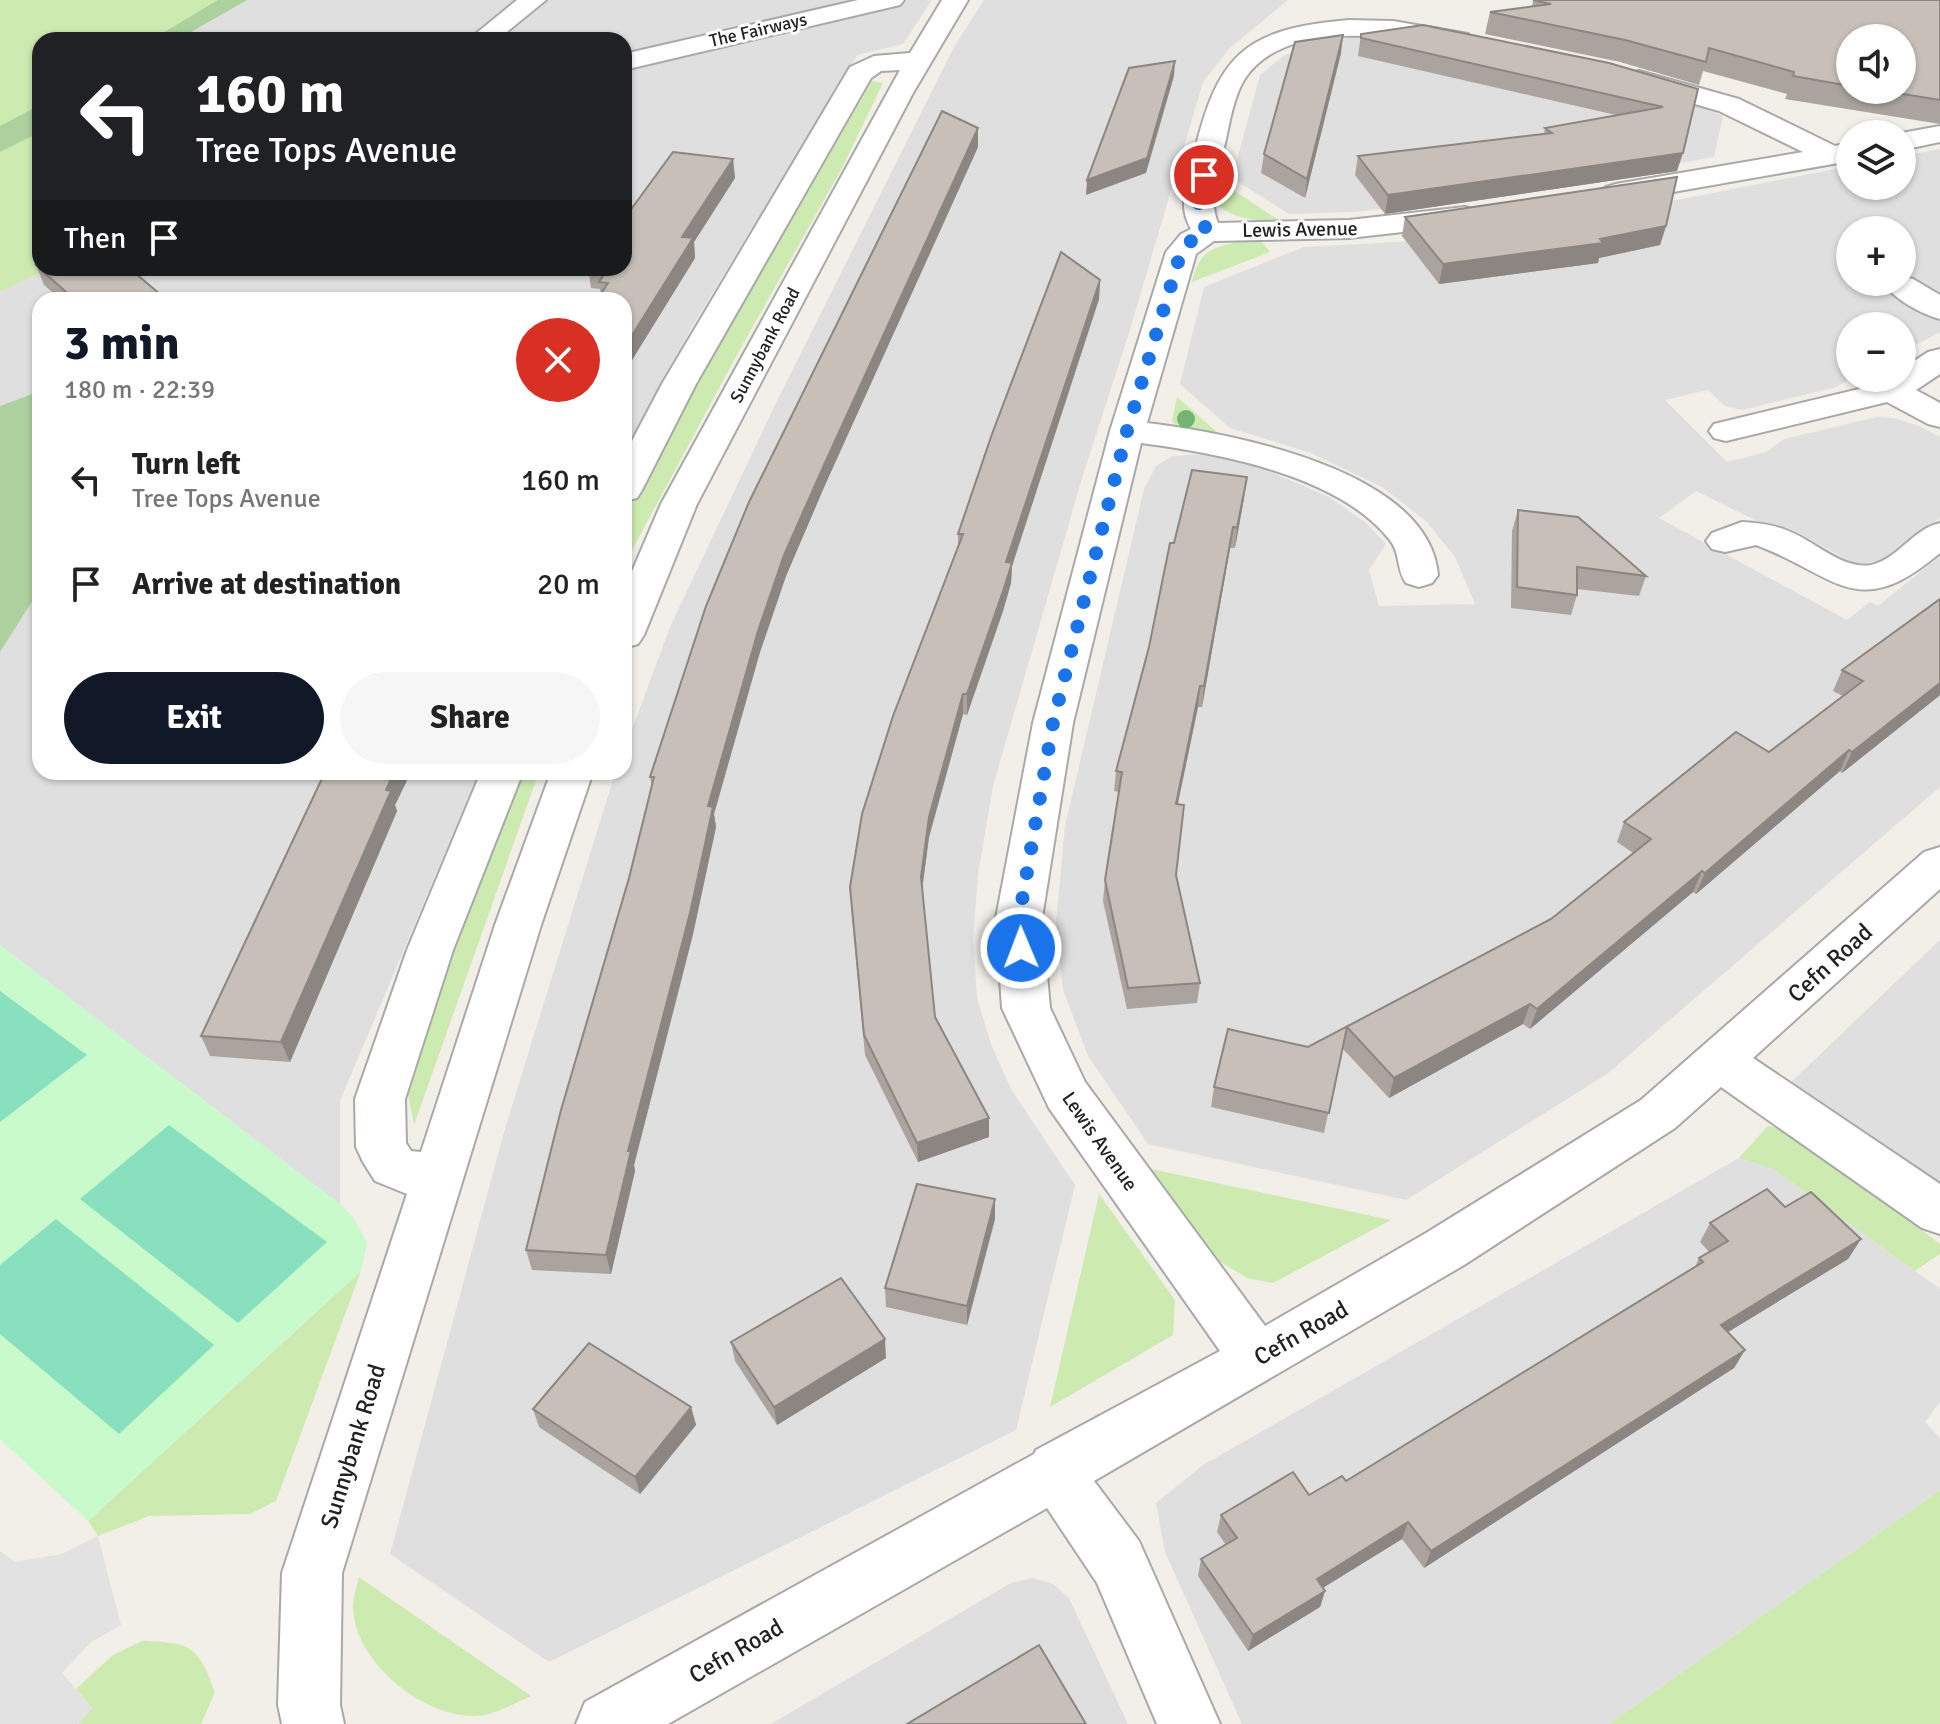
<!DOCTYPE html>
<meta charset="utf-8">
<style>
body{margin:0;font-family:Signika,sans-serif;background:#f6f6f6;color:#222;height:100vh;display:flex;flex-direction:column;font-size:30px;white-space:nowrap}
*{box-sizing:border-box;margin:0}
p{font-size:26px;color:#767676}
.icon{flex:none;width:44px;height:44px;fill:none;stroke:currentColor;stroke-width:2;stroke-linecap:round;stroke-linejoin:round}
.map{position:relative;flex:1;overflow:hidden}
.sheet{position:absolute;left:32px;top:292px;width:600px;height:488px;display:flex;flex-direction:column;background:#fff;border-radius:24px;box-shadow:0 2px 6px #0004}
.sheet>*{flex:none}
.banner{position:absolute;left:32px;top:32px;width:600px;height:244px;border-radius:24px;box-shadow:0 2px 6px #0004;background:#202124;color:#fff;overflow:hidden}
.tools{position:absolute;left:1836px;top:24px;display:grid;gap:16px}
.tools a{display:grid;place-items:center;width:80px;height:80px;border-radius:50%;background:#fff;box-shadow:0 2px 6px #0004;font-size:40px}
.pin{position:absolute;display:grid;place-items:center;width:68px;height:68px;color:#fff;margin:-34px;border:4px solid #fff;border-radius:50%;box-shadow:0 2px 8px #0007}
.me{position:absolute;width:88px;margin:-44px;rotate:359deg;stroke-linejoin:round;filter:drop-shadow(0 0 6px #0008)}
.turn{display:flex;align-items:center;gap:28px;height:168px;padding:0 32px;font-size:36px}
.turn .icon{width:104px;height:104px;stroke-width:2.5}
.turn b{display:block;font-size:56px;line-height:68px}
.then{display:flex;align-items:center;height:76px;padding:0 32px;background:#0003;gap:16px;font-size:30px}
.round{display:grid;place-items:center;flex:none;width:84px;height:84px;border-radius:42px;background:#f6f6f6}
.overview{display:flex;align-items:center;justify-content:space-between;height:136px;padding:0 32px}
h1{font-size:48px;font-weight:700;line-height:60px;color:#111827}
.button{display:flex;gap:16px;margin-top:auto;padding:16px 32px}
.button a{flex:1;height:92px;border-radius:48px;background:#111827;color:#fff;font-size:32px;font-weight:700;line-height:92px;text-align:center}
.button a+a{background:#f6f6f6;color:#222}
ul{padding:0;list-style:none}
li{display:flex;align-items:center;gap:24px;height:104px;padding:0 32px}
li div{flex:1}
li b{display:block;font-size:30px}
li em{font-style:normal}
.map>svg:first-child{display:block}
</style>
<div class="map">
<svg width="1940" height="1724" viewBox="0 0 1940 1724">
<rect width="100%" height="100%" fill="#f2efe9"/>
<g fill="#e0dfdf">
<path d="M247,0H932L903,44L857,55L692,327L624,454V300H40V391L0,406V292L50,268H624V40H176Z"/>
<path d="M984,0H1288L1229,49L1203,82L1129,333L1082,478L993,786L978,874L973,940L977,998L991,1044L1011,1089L1075,1185L1016,1430L549,1662L390,1554L504,1132L612,783L616,772H624V751L670,627L774,407L954,47Z"/>
<path d="M1395,36L1692,103L1723,116L1714,157L1497,197L1352,212L1289,214L1232,178L1260,75L1283,56L1313,43L1352,37Z"/>
<path d="M1940,149V299L1902,275V230H1850V282H1873L1940,320V332L1902,352V326H1850V378H1853L1833,388L1742,410L1725,406L1708,390L1665,400L1727,462L1766,452L1784,439L1877,417L1894,418L1919,426L1940,437V518L1880,561L1855,564L1789,528L1763,524L1696,491L1659,518L1847,620L1870,602L1878,606L1940,556V787L1607,1074L1406,1200L1148,1144L1088,1056L1063,990L1056,923L1065,826L1144,489L1156,466L1172,456L1204,454L1262,468L1329,497L1365,522L1386,544L1369,570L1379,606L1475,604L1455,557L1427,522L1382,487L1311,453L1230,428L1180,384L1204,287L1304,247L1435,240L1570,221L1850,166V186H1902V156Z"/>
<path d="M40,589V772H479L340,1101V1204L0,945V652Z"/>
<path d="M1940,940V1189L1789,1084Z"/>
<path d="M1739,1158L1773,1169L1940,1289V1402L1925,1422L1940,1438V1490L1609,1724H1242L1165,1552L1156,1503L1203,1465Z"/>
<path d="M1033,1578L1053,1584L1069,1598L1128,1724H771L1011,1583Z"/>
</g>
<g fill="#cdebb0">
<path d="M0,0H247L177,40H40V268H50L0,292Z"/>
<path d="M872,81L883,83L842,168L738,353L624,565V517L649,466Z"/>
<path d="M1218,180L1282,222C1258,221 1232,220 1214,201Z"/>
<path d="M1237,242H1262L1270,252L1192,282C1199,253 1208,249 1237,242Z"/>
<path d="M1177,397L1218,433L1178,428L1172,421Z"/>
<path d="M517,772H539L414,1125L408,1094L437,984Z"/>
<path d="M1768,1126L1789,1130L1940,1244V1254L1915,1271L1773,1169L1739,1158Z"/>
<path d="M1142,1167L1391,1220L1273,1283L1247,1278L1212,1257Z"/>
<path d="M1099,1194L1175,1300L1173,1335L1050,1407Z"/>
<path d="M361,1271L276,1501L250,1514L149,1516L98,1536L88,1521Z"/>
<path d="M1940,1490V1724H1609Z"/>
<path d="M359,1577L531,1696C517,1702 500,1712 485,1715C430,1724 354,1664 353,1607C353,1597 357,1586 359,1577Z"/>
<path d="M142,1641C191,1642 198,1646 215,1692L201,1724H78L92,1708L76,1689L113,1655Z"/>
</g>
<g fill="#add19e">
<path d="M218,0H247L177,40H151Z"/>
<path d="M40,105V132L0,152V126Z"/>
<path d="M40,391V589L0,652V406Z"/>
</g>
<path fill="#c8facc" d="M0,945L340,1204L352,1216L367,1242L361,1271L88,1521L0,1439Z"/>
<g fill="#88e0be">
<path d="M0,991L87,1055L0,1122Z"/>
<path d="M169,1125L327,1242L238,1323L80,1199Z"/>
<path d="M56,1219L214,1345L119,1434L0,1334V1265Z"/>
</g>
<path fill="#e2e2e2" d="M98,1536L121,1625L91,1642L62,1673L92,1708L78,1724H0V1551L15,1562L62,1554Z"/>
<g fill="none" stroke-linecap="round" stroke-linejoin="round">
<defs>
<g id="minor">
<path d="M517,0H546L497,40H468Z"/>
<path d="M858,0H904L900,5L624,70V54Z"/>
<path d="M942,0H968L913,93L697,504L644,635L638,644L624,648V590L661,504L900,70L881,71L871,78L696,384L642,490L637,498L624,501V456L662,384L850,67L874,56L910,53Z"/>
<path d="M1349,20L1393,21L1468,34L1472,40L1468,46L1459,48C1399,36 1284,17 1244,80C1234,97 1230,120 1226,139C1220,165 1207,197 1218,223L1349,220L1465,207L1476,210L1480,216L1476,222L1465,225L1349,238L1214,241L1196,254L1147,423C1231,433 1429,470 1438,575L1432,583L1419,587L1406,583C1396,569 1401,553 1389,539C1338,475 1218,453 1141,443L1073,723L1042,918L1050,1008L1085,1082L1265,1326L1426,1233L1641,1100L1924,852L1940,847V889L1753,1058L1940,1184V1234L1922,1228L1721,1087L1675,1128L1464,1265L1094,1481L1139,1541L1220,1724H1157L1097,1583L1047,1508L668,1724H576L585,1702L1034,1454L1036,1450L1220,1351L1049,1108L1002,1008L996,918L1033,723L1110,431L1166,252L1181,234L1191,229C1177,205 1187,183 1193,158C1217,56 1242,29 1349,20Z"/>
<path d="M1639,71L1739,99L1835,146L1850,143V161L1616,202L1606,199L1601,193L1606,187L1616,184L1803,152L1719,111L1629,85L1625,79L1629,73Z"/>
<path d="M1940,126V142L1902,150V134H1896Z"/>
<path d="M1902,277L1913,279L1940,295V319C1922,314 1897,301 1886,286L1889,282H1902Z"/>
<path d="M1940,349V374L1916,390L1940,403V427L1928,424L1887,402L1726,441L1714,438L1709,431L1714,424L1880,384L1889,378H1902V369L1928,352Z"/>
<path d="M1742,522C1760,523 1775,525 1791,532C1815,542 1844,570 1871,565C1898,559 1913,529 1940,523V553C1856,624 1837,575 1756,545L1725,552L1712,549L1706,541L1712,533Z"/>
<path d="M481,772H523L453,950L405,1099L406,1143L411,1151L421,1152L495,925L551,772H593L541,925L342,1573L340,1705L344,1724H282L278,1705L282,1573L407,1194L375,1181L363,1162L356,1147L355,1099L407,950Z"/>
</g>
</defs>
<use href="#minor" stroke="#a9a9a9" stroke-width="4"/>
<use href="#minor" fill="#fff" fill-rule="evenodd"/>
</g>
<circle fill="#74b475" cx="1186" cy="419" r="9"/>
<g fill="#aba49e" fill-rule="evenodd">
<path d="M1533,0H1940V124L1785,99L1787,94L1703,71L1699,85L1620,62L1485,34L1490,12L1532,7ZM1850,38L1902,90H1850Z"/>
<path d="M1361,34L1698,89L1677,171L1385,214L1355,175L1358,156L1544,134L1545,128L1616,115L1358,56Z"/>
<path d="M1341,53L1305,198L1261,173L1264,154Z"/>
<path d="M978,147L825,485L786,576L760,652L714,814L716,827L693,934L634,1165L635,1171L611,1274L532,1270L526,1250L629,878L652,786L650,777Z"/>
<path d="M733,159L735,178L694,242L695,258L624,373V300L601,294L600,289L591,288L588,268Z"/>
<path d="M1405,217L1666,226L1660,245L1599,258L1598,263L1439,284L1402,236Z"/>
<path d="M36,265L167,300H61L44,285Z"/>
<path d="M1100,280L1099,299L1012,566L1011,583L1003,611L967,715L963,714L929,837L922,891L935,1017L989,1137L918,1162L865,1055L851,907L958,547V534Z"/>
<path d="M1244,498L1235,548H1230L1202,707H1198L1178,804L1176,876L1200,983L1197,1003L1127,1009L1103,901L1105,880L1119,792L1114,791L1116,771L1149,647L1174,543Z"/>
<path d="M1518,510L1646,576L1639,596L1577,589V595L1571,615L1511,608L1512,531Z"/>
<path d="M1940,599V694L1939,696L1842,773L1840,771L1696,894L1693,892L1530,1029L1523,1024L1389,1098L1342,1048L1324,1133L1211,1107L1214,1087L1308,1047L1551,919L1633,853L1617,842L1624,822L1769,752L1843,696L1833,691L1842,670Z"/>
<path d="M325,772H411L395,805L397,811L290,1062L210,1056L201,1036Z"/>
<path d="M1785,1207L1861,1239L1848,1259L1728,1332L1745,1350L1734,1368L1424,1568L1402,1539L1323,1588L1325,1591L1320,1607L1248,1651L1198,1576L1201,1559L1226,1545L1217,1532L1221,1515L1309,1495L1346,1481L1695,1267L1699,1258L1709,1252L1700,1242L1710,1223Z"/>
<path d="M995,1219L967,1325L886,1307L885,1288Z"/>
<path d="M731,1342L886,1358L777,1425L735,1361Z"/>
<path d="M691,1407L696,1425L640,1494L539,1427L533,1409Z"/>
</g>
<g fill="#8b8681">
<path d="M1343,35L1341,53L1305,198L1307,179Z"/>
<path d="M1175,61L1174,76L1146,173L1086,195L1087,180Z"/>
<path d="M978,128V147L825,485L786,576L760,652L714,814L716,827L693,934L634,1165L635,1171L611,1274L606,1255L628,1151L708,806L758,631L784,555L824,465Z"/>
<path d="M1683,153L1677,171L1385,214L1388,195Z"/>
<path d="M733,159L735,178L694,242L695,258L624,373V348L682,237Z"/>
<path d="M1666,226L1660,245L1599,258L1598,263L1439,284L1443,264L1600,239Z"/>
<path d="M1100,280L1099,299L1012,566L1011,583L1003,611L967,715V694L1006,562Z"/>
<path d="M1247,477L1244,498L1235,548L1237,528Z"/>
<path d="M1233,527L1230,548L1202,707L1204,686Z"/>
<path d="M1940,683V694L1939,696L1842,773L1852,752Z"/>
<path d="M1200,686L1198,707L1173,825L1176,804Z"/>
<path d="M963,694V714L929,837L921,897V877L929,817Z"/>
<path d="M1849,750L1840,771L1696,894L1705,873Z"/>
<path d="M394,772H411L395,805L397,811L290,1062L281,1042L386,790Z"/>
<path d="M1702,871L1693,892L1530,1029L1537,1009Z"/>
<path d="M1530,1004L1523,1024L1389,1098L1394,1078Z"/>
<path d="M989,1118V1137L918,1162L917,1143Z"/>
<path d="M995,1199V1219L967,1325V1306Z"/>
<path d="M1861,1239L1848,1259L1710,1343L1721,1325Z"/>
<path d="M885,1339L886,1358L777,1425L774,1407Z"/>
<path d="M1745,1350L1734,1368L1424,1568L1431,1551Z"/>
<path d="M691,1407L696,1425L640,1494L635,1477Z"/>
<path d="M1408,1522L1402,1539L1311,1595L1317,1579Z"/>
<path d="M1325,1591L1320,1607L1248,1651L1253,1635Z"/>
</g>
<g fill="#c7bfb8" stroke="#8b8681" stroke-width="2">
<path d="M1533,0H1940V100L1878,90H1902V38H1850V86L1793,76L1794,72L1709,48L1706,62L1625,40L1490,12L1551,4Z"/>
<path d="M1423,25L1609,63L1698,89L1683,153L1388,195L1358,156L1552,133L1545,128L1663,107L1361,38V34Z"/>
<path d="M1343,35L1307,179L1264,154L1295,42Z"/>
<path d="M1175,61L1147,158L1087,180L1129,68Z"/>
<path d="M942,111L978,128L824,465L784,555L758,631L708,806L713,807L690,913L628,1151H631L606,1255L526,1250L561,1110L629,878L654,777H650L706,606L749,502Z"/>
<path d="M673,152L733,159L682,237L693,238L624,348V300H597L608,283L599,282L607,270L588,268H624V219Z"/>
<path d="M1677,177L1666,226L1600,239L1603,243L1443,264L1405,217Z"/>
<path d="M1061,252L1100,280L1006,562L1012,563L1003,591L967,694H963L929,817L921,877L935,1017L989,1118L917,1143L864,1035L850,887L862,814L893,716L963,534H958L992,434Z"/>
<path d="M40,264V268H129L167,300H75L36,265Z"/>
<path d="M1192,470L1247,477L1237,528L1233,527L1204,686H1200L1176,804L1184,805L1176,875L1200,983L1128,988L1105,880L1122,772L1116,771L1149,647L1170,543H1174Z"/>
<path d="M1518,510L1578,517L1646,576L1577,567V595L1517,587Z"/>
<path d="M1940,599V683L1852,752L1849,750L1705,873L1702,871L1537,1009L1530,1004L1394,1078L1347,1027L1329,1113L1214,1087L1228,1029L1308,1047L1551,919L1651,839L1624,822L1736,732L1769,752L1863,681L1842,670Z"/>
<path d="M325,772H394L386,790L391,791L281,1042L201,1036Z"/>
<path d="M917,1184L995,1199L967,1306L885,1288Z"/>
<path d="M1767,1189L1785,1207L1811,1192L1861,1239L1721,1325L1745,1350L1431,1551L1408,1522L1317,1579L1325,1591L1253,1635L1201,1559L1237,1538L1221,1515L1293,1472L1309,1495L1342,1476L1346,1481L1703,1262L1699,1258L1728,1241L1710,1223Z"/>
<path d="M841,1278L885,1339L774,1407L731,1342Z"/>
<path d="M589,1343L691,1407L635,1477L533,1409Z"/>
<path d="M1039,1645L1086,1724H907Z"/>
</g>
<g fill="none" stroke-linecap="round" stroke-linejoin="round">
<path stroke="#1a73e8" stroke-width="14" stroke-dasharray="0 25.2" d="M1021,948L1019,918L1053,723L1127,431L1181,252L1192,240L1208,232C1195,212 1198,198 1204,175"/>
</g>
<g text-anchor="middle" stroke-width="6" stroke-linejoin="round" paint-order="stroke">
<g font-size="18" fill="#222" stroke="#fff">
<text transform="translate(758 30) rotate(-13)" y="6">The Fairways</text>
<text transform="translate(765 345) rotate(-62)" y="6">Sunnybank Road</text>
</g>
<g font-size="20" fill="#222" stroke="#fff">
<text transform="translate(1300 229) rotate(-1)" y="7">Lewis Avenue</text>
<text transform="translate(1100 1141) rotate(55)" y="7">Lewis Avenue</text>
</g>
<g font-size="24" fill="#222" stroke="#fff">
<text transform="translate(1830 963) rotate(-42)" y="8">Cefn Road</text>
<text transform="translate(1301 1333) rotate(-30)" y="8">Cefn Road</text>
<text transform="translate(353 1446) rotate(-73)" y="8">Sunnybank Road</text>
<text transform="translate(736 1651) rotate(-30)" y="8">Cefn Road</text>
</g>
</g>
</svg>
<div class="tools">
<a><svg class="icon" aria-label="sound" viewBox="0 0 24 24"><path d="M4 9h4l5-4v14l-5-4H4zM17 9q2 3 0 6"/></svg></a>
<a><svg class="icon" aria-label="layers" viewBox="0 0 24 24"><path d="M12 4l9 5-9 5-9-5zM3 14l9 5 9-5"/></svg></a>
<a>+</a>
<a>−</a>
</div>
<div class="pin" style="left:1204px;top:175px;background:#d93025"><svg class="icon" aria-label="arrive" viewBox="0 0 24 24"><path d="M6 21V4h12l-3 4 3 4H6"/></svg></div>
<svg class="me" style="left:1021px;top:948px" viewBox="-20 -20 40 40"><circle r="17" fill="#1a73e8" stroke="#fff" stroke-width="3"/><path d="M0-11L8 9 0 5-8 9z" fill="#fff"/></svg>
<div class="banner">
<div class="turn"><svg class="icon" aria-label="left" viewBox="0 0 24 24"><path d="M17 20v-9H6M10 6l-5 5 5 5"/></svg><div><b>160 m</b>Tree Tops Avenue</div></div>
<div class="then">Then<svg class="icon" aria-label="arrive" viewBox="0 0 24 24"><path d="M6 21V4h12l-3 4 3 4H6"/></svg></div>
</div>
<section class="sheet">
<div class="overview"><div><h1>3 min</h1><p>180 m · 22:39</p></div><a class="round" style="background:#d93025;color:#fff"><svg class="icon" aria-label="close" viewBox="0 0 24 24"><path d="M6 6l12 12M18 6L6 18"/></svg></a></div>
<ul>
<li><svg class="icon" aria-label="left" viewBox="0 0 24 24"><path d="M17 20v-9H6M10 6l-5 5 5 5"/></svg><div><b>Turn left</b><p>Tree Tops Avenue</p></div><em>160 m</em></li>
<li><svg class="icon" aria-label="arrive" viewBox="0 0 24 24"><path d="M6 21V4h12l-3 4 3 4H6"/></svg><div><b>Arrive at destination</b></div><em>20 m</em></li>
</ul>
<div class="button"><a>Exit</a><a>Share</a></div>
</section>
</div>
